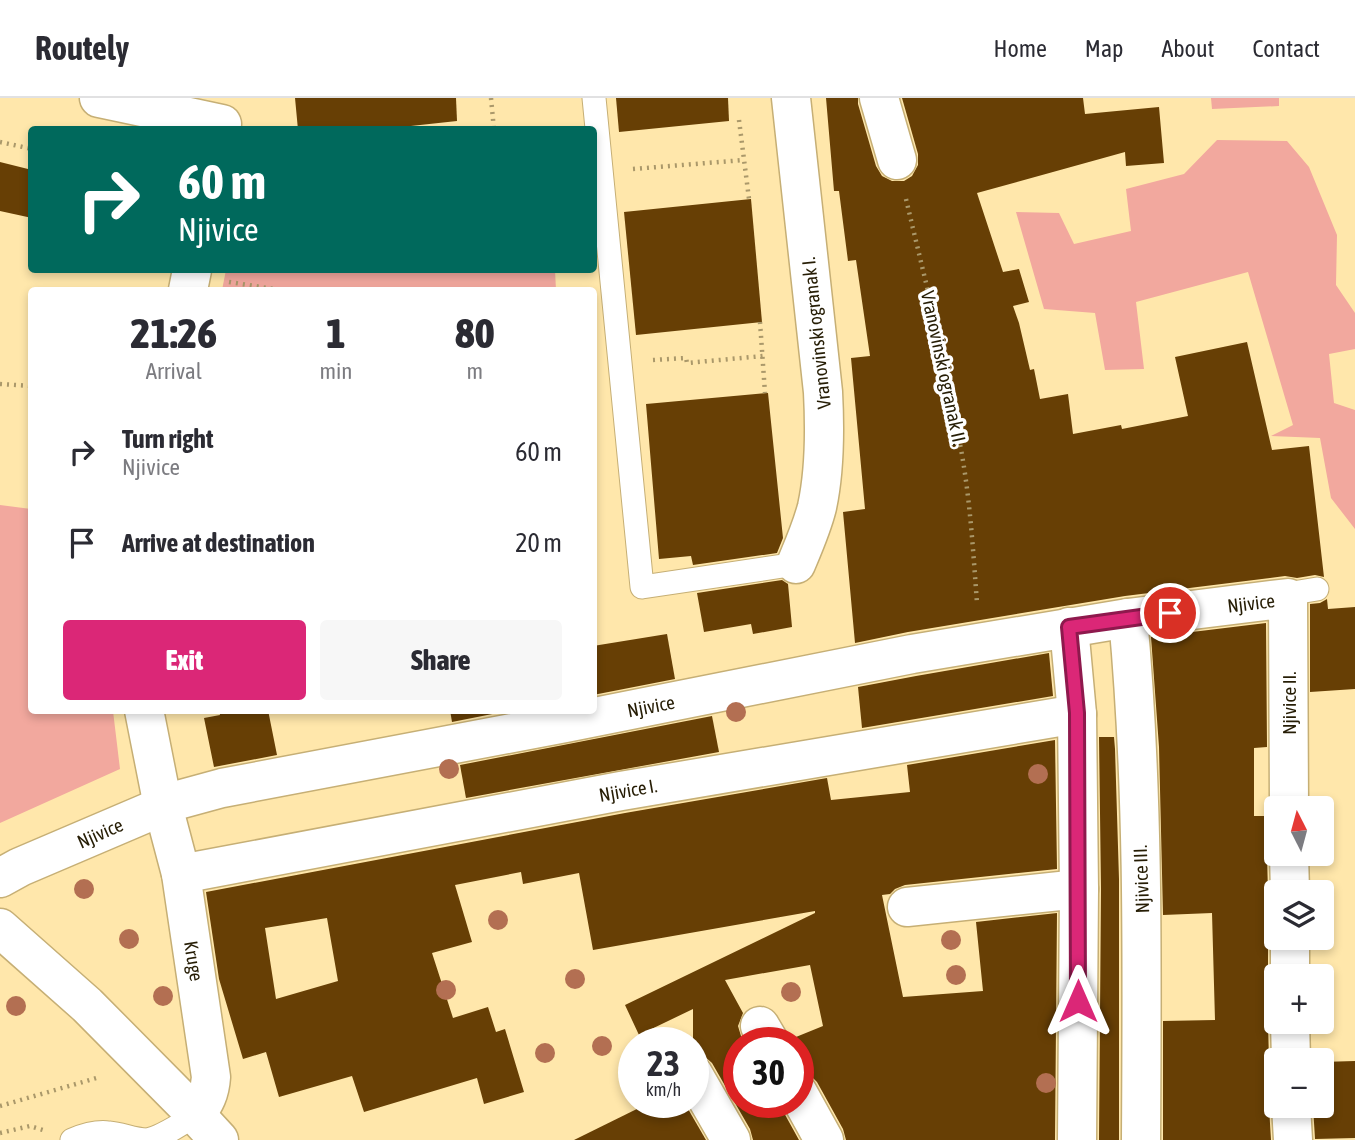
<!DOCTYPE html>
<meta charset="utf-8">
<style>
body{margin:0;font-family:"Asap Condensed",sans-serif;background:#f7f7f7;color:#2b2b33;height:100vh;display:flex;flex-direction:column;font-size:26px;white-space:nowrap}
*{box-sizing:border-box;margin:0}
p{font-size:23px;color:#7c7c81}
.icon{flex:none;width:38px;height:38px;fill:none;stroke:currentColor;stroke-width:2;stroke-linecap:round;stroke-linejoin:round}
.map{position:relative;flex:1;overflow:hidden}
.details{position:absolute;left:28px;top:189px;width:569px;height:427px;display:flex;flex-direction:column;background:#fff;border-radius:7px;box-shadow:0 4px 10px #0003}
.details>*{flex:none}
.banner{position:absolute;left:28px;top:28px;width:569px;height:147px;border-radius:7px;box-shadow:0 4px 10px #0003;background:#00695c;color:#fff;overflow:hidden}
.needle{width:46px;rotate:354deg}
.fabs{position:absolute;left:1264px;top:698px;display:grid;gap:14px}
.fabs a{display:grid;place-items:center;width:70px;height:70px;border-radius:7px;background:#fff;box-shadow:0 4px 10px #0003;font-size:35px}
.speed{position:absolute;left:618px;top:929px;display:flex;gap:14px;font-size:35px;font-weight:700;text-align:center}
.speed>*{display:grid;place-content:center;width:91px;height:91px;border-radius:50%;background:#fff;box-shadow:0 4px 10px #0003;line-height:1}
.speed small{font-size:18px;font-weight:400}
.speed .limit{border:10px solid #d22;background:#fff;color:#111}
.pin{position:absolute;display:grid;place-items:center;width:60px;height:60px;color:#fff;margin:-30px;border:4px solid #fff;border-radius:50%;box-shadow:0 2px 7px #0007}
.me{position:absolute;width:77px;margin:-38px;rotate:0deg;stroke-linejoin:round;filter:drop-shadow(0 0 5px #0008)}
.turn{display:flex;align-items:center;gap:24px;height:147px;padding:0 35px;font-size:32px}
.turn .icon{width:91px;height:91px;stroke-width:2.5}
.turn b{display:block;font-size:49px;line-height:60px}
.eta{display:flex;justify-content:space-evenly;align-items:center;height:119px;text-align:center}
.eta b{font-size:42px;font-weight:800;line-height:49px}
.action{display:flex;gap:14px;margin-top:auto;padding:14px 35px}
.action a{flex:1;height:80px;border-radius:7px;background:#db2777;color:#fff;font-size:28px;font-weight:800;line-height:80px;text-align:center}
.action a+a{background:#f7f7f7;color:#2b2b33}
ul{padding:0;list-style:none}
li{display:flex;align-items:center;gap:21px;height:91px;padding:0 35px}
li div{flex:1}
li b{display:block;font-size:26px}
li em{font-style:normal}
header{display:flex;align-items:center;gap:42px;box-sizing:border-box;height:98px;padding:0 35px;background:#fff;border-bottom:2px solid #e1e1e2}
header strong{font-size:33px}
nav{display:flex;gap:38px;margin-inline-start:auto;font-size:24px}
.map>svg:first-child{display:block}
</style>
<header>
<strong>Routely</strong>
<nav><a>Home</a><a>Map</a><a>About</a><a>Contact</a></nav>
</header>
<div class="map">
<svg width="1355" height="1042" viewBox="0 0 1355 1042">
<rect width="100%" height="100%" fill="#ffe7ab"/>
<g fill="#f2a89e">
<path d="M1211,0H1279V8L1212,11Z"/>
<path d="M1217,42L1287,43L1309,69L1337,137L1336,187L1355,215V251L1329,256L1334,305L1355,312V431L1331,400L1320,340L1271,338L1293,327L1248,174L1136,204L1144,271L1105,272L1095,215L1044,211L1016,114L1059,115L1074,146L1131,133L1126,91L1184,76Z"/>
<path d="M226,172H555L556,192H222Z"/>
<path d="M0,407L31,411L32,612L113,613L120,671L0,725Z"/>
</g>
<g fill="#673f05" fill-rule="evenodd">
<path d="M295,0H456L457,23L374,32H298Z"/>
<path d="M616,0H728L729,23L619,34Z"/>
<path d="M826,0H858V6L876,68L882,78L892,83H904L912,78L918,67V56L902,0H1083L1085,16L1159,9L1164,65L1126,68L1125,54L977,95L1003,174L1019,171L1029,204L1013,208L1019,225L1030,272L1034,271L1040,301L1068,296L1073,336L1121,327L1122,331L1188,318L1175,259L1247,244L1272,352L1309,348L1324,479L1315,477L1297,480L1285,478L1125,498L908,534L855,545L843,414L865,411L851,260L870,258L856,162L848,163L839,93H834Z"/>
<path d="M0,64L32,72V120L0,113Z"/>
<path d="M751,101L762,224L636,237L624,114Z"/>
<path d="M768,295L783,440L777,455L693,467L691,458L659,461L646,306Z"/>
<path d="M782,482L788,486L792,529L753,536L751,526L704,534L697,495Z"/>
<path d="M1327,501L1328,511L1355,509V591L1310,594V506L1320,505Z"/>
<path d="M1266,525L1267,649L1254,650V718H1269L1272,723V743L1270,746L1267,757L1268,795L1273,807L1275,825L1271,830L1268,840V878L1271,888L1274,892V910L1271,914L1268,925L1269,963L1272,973L1276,977V993L1271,999L1269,1009L1271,1042H1163V923L1215,922L1212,815L1163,817L1159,649L1151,539Z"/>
<path d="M667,536L675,581L593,597V548Z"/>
<path d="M1049,555L1053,598L862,630L858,589L916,578Z"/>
<path d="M219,612H268L277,657L214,669L204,620L220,617Z"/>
<path d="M450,612H513L452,624Z"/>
<path d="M712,618L719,654L466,700L460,667Z"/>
<path d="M1099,639H1114L1115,651L1119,781V1042H1099L1101,791Z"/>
<path d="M1055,642L1057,771L905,787L895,791L890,796L882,797L903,899L983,893L976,824L1057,815L1055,1042H846L843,1031L817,984L809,976L798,973V945H792L791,941L823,928L810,867L725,882L743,915L738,928L741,938L745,945H738V1004H778L799,1042H753L750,1031L712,965L703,957L693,954V911L639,937L625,907L815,815V813L593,852L579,775L523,786L521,774L455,787L472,844L432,855L453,920L488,909L496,934L505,931L524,994L484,1006L477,980L364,1014L352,978L279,999L266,954L243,961L219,881L206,794L625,715L827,680L831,702L910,694L907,667ZM327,820L338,883L276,901L265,830Z"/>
<path d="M1355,963V1040L1315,1041L1313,1008H1321V964Z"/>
<path d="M651,1004H684L706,1042H574Z"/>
</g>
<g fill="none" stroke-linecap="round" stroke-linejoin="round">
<defs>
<g id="service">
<path d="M594,0L642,489L796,466"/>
<path d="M1288,500L1299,494L1317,491"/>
<path d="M72,1042C84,1037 96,1033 109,1035C122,1036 134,1042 147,1042C163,1039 182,1025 196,1017"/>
</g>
<g id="minor">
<path d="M99,0L222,26"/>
<path d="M791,0L823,294C825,332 825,372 817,409C812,429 804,447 796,466"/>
<path d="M879,0L897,62"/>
<path d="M188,192L192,172"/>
<path d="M1128,520C1144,693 1142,868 1141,1042"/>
<path d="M1069,529L1077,616L1079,791L1077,1042"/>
<path d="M144,612L163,708L181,776L211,979C210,995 205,1004 196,1017"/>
<path d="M1289,756L1290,794"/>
<path d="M181,776L621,693L1077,616"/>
<path d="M0,780L20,769L163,708L178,702L222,690L565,625L912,556L1128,520L1288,500L1289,710"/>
<path d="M907,809L1079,791"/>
<path d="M1290,840V878"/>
<path d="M1290,924L1291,962"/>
<path d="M760,928L770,945"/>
<path d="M693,976L731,1042"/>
<path d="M798,995L824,1042"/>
<path d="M1291,1008L1293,1042"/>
</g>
<path id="tertiary" d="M0,830L87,907L196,1017L219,1042"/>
</defs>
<use href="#service" stroke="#c6af75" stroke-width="25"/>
<use href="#minor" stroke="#c6af75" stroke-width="41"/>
<use href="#tertiary" stroke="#c6af75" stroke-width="41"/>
<g stroke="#aa986a" stroke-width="4.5" stroke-dasharray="2 5" stroke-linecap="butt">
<path d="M491,0L494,32"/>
<path d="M739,22L749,101"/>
<path d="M0,44L32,51"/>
<path d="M633,71L744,62"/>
<path d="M906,101C925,182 946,263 960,346C970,398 973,452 977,505"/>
<path d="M229,184L280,192"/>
<path d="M760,224L765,295"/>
<path d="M653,262L686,260L687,265L763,258"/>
<path d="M0,286L32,288"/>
<path d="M0,1008L100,979"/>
<path d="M0,1035L30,1028L43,1032"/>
</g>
<use href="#service" stroke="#fff" stroke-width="23"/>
<use href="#minor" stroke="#fff" stroke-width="38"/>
<use href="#tertiary" stroke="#fff" stroke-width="38"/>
</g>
<g fill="#b36f52">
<circle cx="736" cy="614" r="10"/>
<circle cx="449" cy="671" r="10"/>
<circle cx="1038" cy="676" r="10"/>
<circle cx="84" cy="791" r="10"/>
<circle cx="498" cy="822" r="10"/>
<circle cx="129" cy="841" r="10"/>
<circle cx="951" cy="842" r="10"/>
<circle cx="956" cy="877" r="10"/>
<circle cx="575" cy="881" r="10"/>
<circle cx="446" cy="892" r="10"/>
<circle cx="791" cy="894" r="10"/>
<circle cx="163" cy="898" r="10"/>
<circle cx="16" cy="908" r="10"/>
<circle cx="602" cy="948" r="10"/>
<circle cx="545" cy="955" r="10"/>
<circle cx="1046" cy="985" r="10"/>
</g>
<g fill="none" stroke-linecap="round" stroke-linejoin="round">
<defs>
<path id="route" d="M1078,903L1077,615L1069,529L1170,515"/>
</defs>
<use href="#route" stroke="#8e194d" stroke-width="18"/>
<use href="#route" stroke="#db2777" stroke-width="12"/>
</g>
<g text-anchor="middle" stroke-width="7" stroke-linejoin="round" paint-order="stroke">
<g font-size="19" fill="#261d05" stroke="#fff">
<text transform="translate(816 235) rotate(-96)" y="7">Vranovinski ogranak I.</text>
<text transform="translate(944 270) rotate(78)" y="7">Vranovinski ogranak II.</text>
<text transform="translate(1251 505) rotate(-7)" y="7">Njivice</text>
<text transform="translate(1289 605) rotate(-90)" y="7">Njivice II.</text>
<text transform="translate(651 608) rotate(-11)" y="7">Njivice</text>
<text transform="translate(628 692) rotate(-10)" y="7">Njivice I.</text>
<text transform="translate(100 735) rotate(-24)" y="7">Njivice</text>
<text transform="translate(1141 781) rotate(-92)" y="7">Njivice III.</text>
<text transform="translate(194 863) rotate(81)" y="7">Kruge</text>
</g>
</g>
</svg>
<div class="fabs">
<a><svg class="needle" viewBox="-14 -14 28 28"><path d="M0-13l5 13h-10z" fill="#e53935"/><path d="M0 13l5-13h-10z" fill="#7c7c81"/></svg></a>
<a><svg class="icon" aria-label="layers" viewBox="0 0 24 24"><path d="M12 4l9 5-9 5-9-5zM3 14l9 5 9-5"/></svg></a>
<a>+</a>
<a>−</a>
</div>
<div class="speed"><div>23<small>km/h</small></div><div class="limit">30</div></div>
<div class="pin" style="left:1170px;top:515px;background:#d93025"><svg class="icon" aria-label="arrive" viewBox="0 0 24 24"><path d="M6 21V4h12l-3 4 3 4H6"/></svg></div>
<svg class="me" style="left:1078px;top:903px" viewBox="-20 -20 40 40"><path d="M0-17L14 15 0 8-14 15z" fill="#db2777" stroke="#fff" stroke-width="4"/></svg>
<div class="banner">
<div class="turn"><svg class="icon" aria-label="right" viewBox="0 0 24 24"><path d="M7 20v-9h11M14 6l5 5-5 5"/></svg><div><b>60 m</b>Njivice</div></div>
</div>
<section class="details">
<div class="eta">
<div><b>21:26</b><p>Arrival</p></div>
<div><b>1</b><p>min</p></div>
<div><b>80</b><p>m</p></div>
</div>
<ul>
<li><svg class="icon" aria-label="right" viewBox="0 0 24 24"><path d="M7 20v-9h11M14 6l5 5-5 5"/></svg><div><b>Turn right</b><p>Njivice</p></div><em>60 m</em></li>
<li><svg class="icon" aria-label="arrive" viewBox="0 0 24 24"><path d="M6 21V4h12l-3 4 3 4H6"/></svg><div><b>Arrive at destination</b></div><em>20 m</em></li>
</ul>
<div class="action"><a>Exit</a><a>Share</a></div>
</section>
</div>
